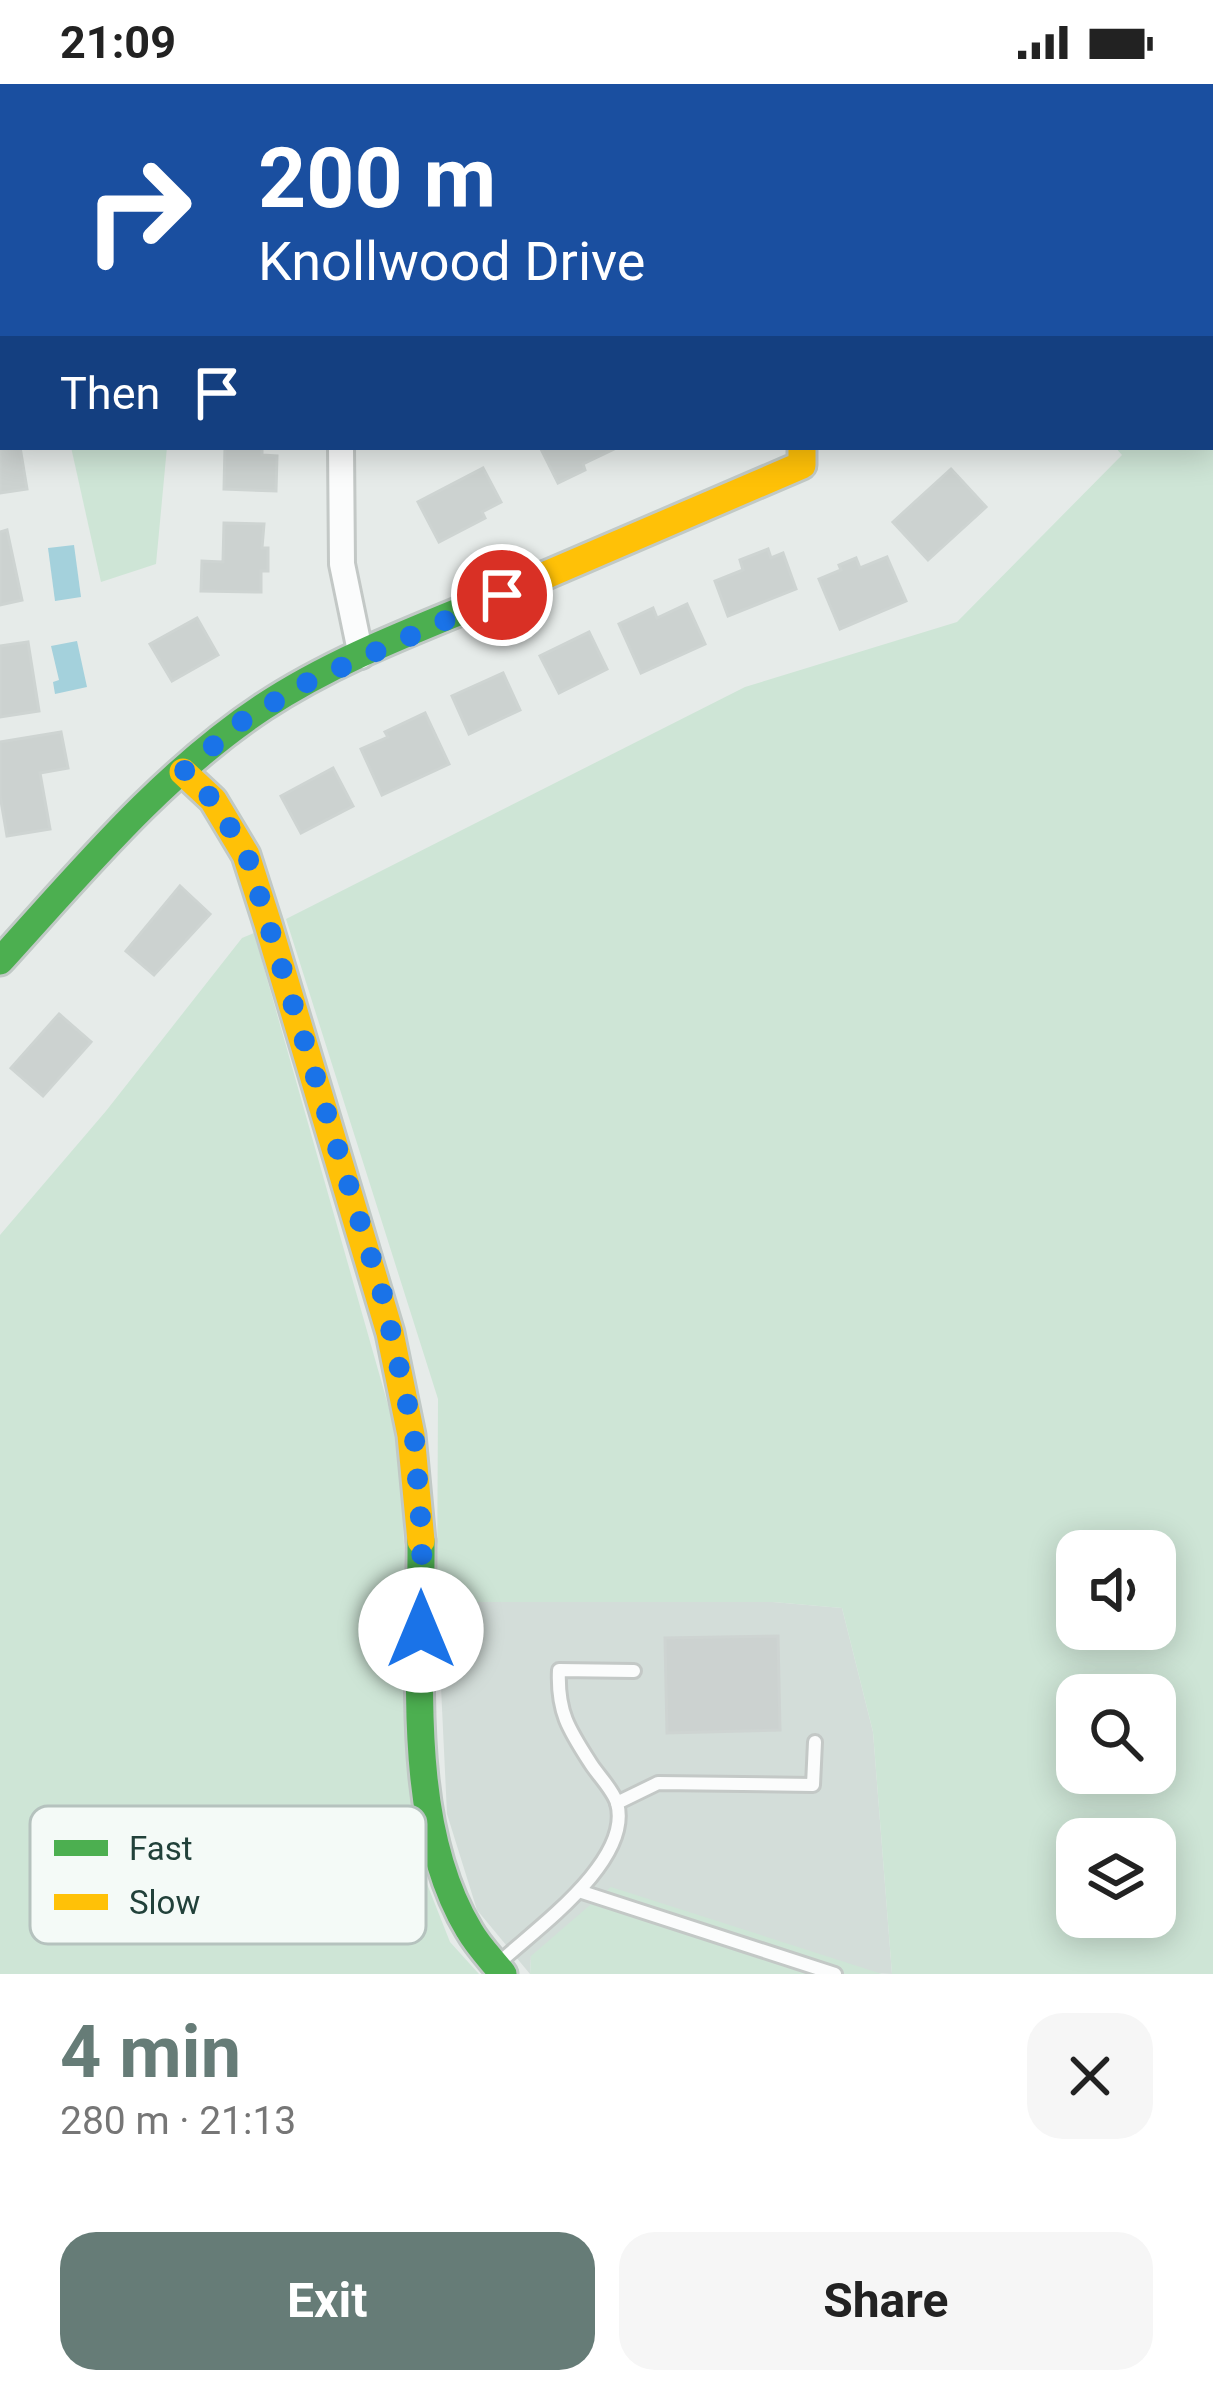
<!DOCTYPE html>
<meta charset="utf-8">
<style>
body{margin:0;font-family:Roboto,sans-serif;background:#f6f6f6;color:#222;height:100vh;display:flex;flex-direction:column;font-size:45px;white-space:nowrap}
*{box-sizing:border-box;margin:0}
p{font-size:39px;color:#767676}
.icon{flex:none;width:66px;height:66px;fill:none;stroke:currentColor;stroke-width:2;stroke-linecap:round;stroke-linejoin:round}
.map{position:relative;height:1890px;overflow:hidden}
.sheet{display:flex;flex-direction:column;background:#fff;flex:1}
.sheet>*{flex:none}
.guide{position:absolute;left:0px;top:0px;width:1215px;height:366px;box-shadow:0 6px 30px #0003;background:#1a4fa0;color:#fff;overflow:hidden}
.controls{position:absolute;left:1056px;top:1446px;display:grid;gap:24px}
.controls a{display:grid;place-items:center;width:120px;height:120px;border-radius:24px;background:#fff;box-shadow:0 6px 30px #0003;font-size:60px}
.pin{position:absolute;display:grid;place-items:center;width:102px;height:102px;color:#fff;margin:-51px;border:6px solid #fff;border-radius:50%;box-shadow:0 3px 12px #0007}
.me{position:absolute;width:132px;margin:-66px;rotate:0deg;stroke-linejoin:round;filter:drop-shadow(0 0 9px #0008)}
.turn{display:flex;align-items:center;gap:42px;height:252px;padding:0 60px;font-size:54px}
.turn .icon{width:156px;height:156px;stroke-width:2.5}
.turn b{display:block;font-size:84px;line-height:102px}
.then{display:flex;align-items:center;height:114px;padding:0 60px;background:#0003;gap:24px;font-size:45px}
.round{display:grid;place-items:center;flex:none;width:126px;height:126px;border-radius:36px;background:#f6f6f6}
.overview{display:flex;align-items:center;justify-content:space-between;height:204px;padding:0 60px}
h1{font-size:72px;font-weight:700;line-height:90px;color:#667c77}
.action{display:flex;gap:24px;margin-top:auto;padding:24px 60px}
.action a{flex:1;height:138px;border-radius:36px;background:#667c77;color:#fff;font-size:48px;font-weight:700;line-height:138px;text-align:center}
.action a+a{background:#f6f6f6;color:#222}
.status{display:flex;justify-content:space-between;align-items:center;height:84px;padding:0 60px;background:#fff;direction:ltr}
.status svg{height:33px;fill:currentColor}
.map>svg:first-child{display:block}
</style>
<div class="status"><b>21:09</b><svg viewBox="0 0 49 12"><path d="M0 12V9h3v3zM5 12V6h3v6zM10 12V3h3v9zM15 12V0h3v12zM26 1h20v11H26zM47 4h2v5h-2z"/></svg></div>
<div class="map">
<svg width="1213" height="1890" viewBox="0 0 1213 1890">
<rect width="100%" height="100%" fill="#e6ebe9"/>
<path fill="#d3ddd9" d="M437,1518H773L842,1524L873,1648L892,1890L531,1872L530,1890L477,1826L447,1730Z"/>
<g fill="#cee5d6" fill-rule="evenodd">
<path d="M1123,0H1213V1890H892L873,1648L842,1524L773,1518H437L438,1315L286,835L745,603L957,538L1122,371L1115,363H1212V3H1118ZM1077,1467H1155V1545H1077ZM1077,1611H1155V1689H1077ZM1077,1755H1155V1833H1077Z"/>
<path d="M71,363H167L156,480L101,498Z"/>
<path d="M254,849L396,1349L403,1431L414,1767L450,1858L479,1890H0V1151L106,1027L242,854Z"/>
<path d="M611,1803L882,1890H530L531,1872Z"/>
</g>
<g fill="#a4d1dc">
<path d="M74,461L81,513L55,517L48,464Z"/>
<path d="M77,557L87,603L55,610L53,598L59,596L51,562Z"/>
</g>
<g fill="#ccd2d0" stroke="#ced4d2" stroke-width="3">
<path d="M696,0H758L753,3Z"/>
<path d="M1013,0H1064V1L1015,3Z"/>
<path d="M0,336H3V363H20L27,405L0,409Z"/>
<path d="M225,363H262V371L277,372L276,407L224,405Z"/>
<path d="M540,363H612L614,365L583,380L585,386L558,399Z"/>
<path d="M483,384L501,418L482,428L485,434L439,458L418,418Z"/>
<path d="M951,385L986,423L928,476L893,438Z"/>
<path d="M224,439L264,440L262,464H268V487H261V508L201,507L202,477L223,478Z"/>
<path d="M7,446L22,516L0,521V448Z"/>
<path d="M768,465L771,474L783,469L796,505L728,532L715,497L743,486L740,476Z"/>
<path d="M887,473L906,517L840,545L819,495L841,486L839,481L856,474L860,484Z"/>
<path d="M687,520L705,560L641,589L619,540L653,524L657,534Z"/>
<path d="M197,534L218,571L172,597L150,560Z"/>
<path d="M589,548L607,585L559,609L540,572Z"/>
<path d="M28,558L39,627L0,633V562Z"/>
<path d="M503,589L520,626L469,650L452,612Z"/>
<path d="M425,629L449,680L382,711L361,665L388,653L385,648Z"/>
<path d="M61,648L68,684L40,689L50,745L7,752L0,711V658Z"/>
<path d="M333,684L353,722L301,749L281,712Z"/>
<path d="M180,802L210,830L154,891L126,867Z"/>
<path d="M59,930L91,958L43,1012L11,984Z"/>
<path d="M778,1552L780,1646L667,1649L665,1554Z"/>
</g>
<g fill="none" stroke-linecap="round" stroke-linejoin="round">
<defs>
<g id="lane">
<path d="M617,1719L658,1699L813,1701L815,1658"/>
<path d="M579,1807L835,1890"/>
<path d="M501,1877C537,1844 633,1776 617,1719C613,1706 598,1691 591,1680C569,1646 557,1628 559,1586L634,1587"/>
</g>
<g id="street">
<path d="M375,3L376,0"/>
<path d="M341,363L342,480L361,572"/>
</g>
<g id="fast">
<path d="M0,877C81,788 162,690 263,623C349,566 452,533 546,491"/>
<path d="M421,1457C422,1579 404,1738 469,1846C478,1862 492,1876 503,1890"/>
</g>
<g id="slow">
<path d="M546,491L802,381V363"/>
<path d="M183,688L213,716L246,771L268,840L390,1249L411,1351L421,1457"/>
</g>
</defs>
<use href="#lane" stroke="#c3c8c6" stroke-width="18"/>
<use href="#street" stroke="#c3c8c6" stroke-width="30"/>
<use href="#fast" stroke="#c1c9c6" stroke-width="33"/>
<use href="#slow" stroke="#c1c9c6" stroke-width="33"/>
<use href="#lane" stroke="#fbfcfc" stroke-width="12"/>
<use href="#street" stroke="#fbfcfc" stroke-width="24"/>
<use href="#fast" stroke="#4caf50" stroke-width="27"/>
<use href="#slow" stroke="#ffc107" stroke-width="27"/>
</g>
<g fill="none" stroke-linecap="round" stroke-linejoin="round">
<path stroke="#1a73e8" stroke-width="21" stroke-dasharray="0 37.8" d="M421,1546L422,1454L414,1349L383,1212L247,771L213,716L183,688L241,638L304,600L502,511"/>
</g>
<rect x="30" y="1722" width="396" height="138" rx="18" fill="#f4faf7" stroke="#b5c2be" stroke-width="3"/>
<rect x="54" y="1756" width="54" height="16" fill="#4caf50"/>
<rect x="54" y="1810" width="54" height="16" fill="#ffc107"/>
<g font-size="33" fill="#21413a">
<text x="129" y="1776">Fast</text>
<text x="129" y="1830">Slow</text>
</g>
</svg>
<div class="controls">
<a><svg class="icon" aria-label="sound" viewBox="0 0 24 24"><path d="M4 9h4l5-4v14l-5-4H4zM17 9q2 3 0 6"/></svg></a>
<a><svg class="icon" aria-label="search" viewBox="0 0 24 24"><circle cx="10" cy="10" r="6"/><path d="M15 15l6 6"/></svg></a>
<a><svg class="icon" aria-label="layers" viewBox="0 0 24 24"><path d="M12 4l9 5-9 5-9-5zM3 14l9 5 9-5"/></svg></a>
</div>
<div class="pin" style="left:502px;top:511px;background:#d93025"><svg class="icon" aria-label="arrive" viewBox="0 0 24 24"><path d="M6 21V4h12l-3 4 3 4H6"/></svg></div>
<svg class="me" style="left:421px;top:1546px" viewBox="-20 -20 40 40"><circle r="19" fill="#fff"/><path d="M0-13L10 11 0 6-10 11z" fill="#1a73e8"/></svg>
<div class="guide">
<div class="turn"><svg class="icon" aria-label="right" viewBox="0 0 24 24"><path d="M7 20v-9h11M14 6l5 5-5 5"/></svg><div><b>200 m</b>Knollwood Drive</div></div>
<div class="then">Then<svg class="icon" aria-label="arrive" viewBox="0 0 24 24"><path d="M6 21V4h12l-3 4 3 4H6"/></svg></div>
</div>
</div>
<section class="sheet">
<div class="overview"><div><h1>4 min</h1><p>280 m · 21:13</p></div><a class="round"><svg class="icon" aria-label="close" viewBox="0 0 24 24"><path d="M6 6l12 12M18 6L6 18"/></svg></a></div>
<div class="action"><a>Exit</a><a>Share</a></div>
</section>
